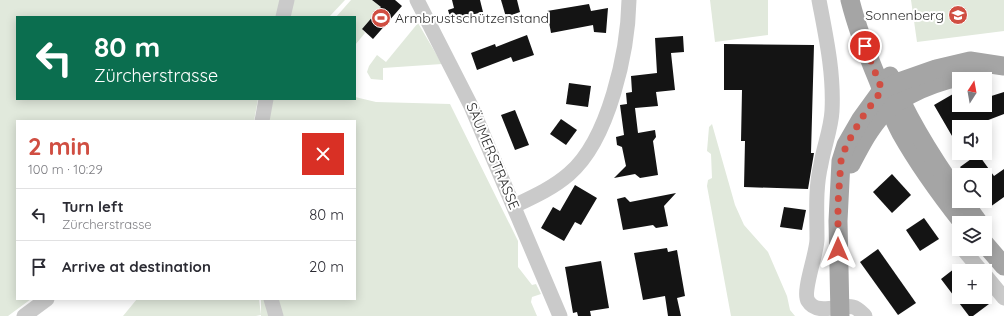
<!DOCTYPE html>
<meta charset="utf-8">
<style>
body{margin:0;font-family:Quicksand,sans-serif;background:#f7f7f7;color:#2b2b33;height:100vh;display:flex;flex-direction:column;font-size:15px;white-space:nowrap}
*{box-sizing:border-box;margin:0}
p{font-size:13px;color:#7c7c81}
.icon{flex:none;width:22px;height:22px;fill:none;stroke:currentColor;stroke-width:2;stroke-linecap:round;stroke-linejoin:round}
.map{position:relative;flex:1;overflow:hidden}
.drawer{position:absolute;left:16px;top:120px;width:340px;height:180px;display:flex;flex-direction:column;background:#fff;border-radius:0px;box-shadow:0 2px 10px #0003}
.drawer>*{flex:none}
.guide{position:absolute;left:16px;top:16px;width:340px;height:84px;border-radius:0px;box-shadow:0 2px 10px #0003;background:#0b6e4f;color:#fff;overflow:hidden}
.needle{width:26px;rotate:11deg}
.tools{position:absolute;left:952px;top:72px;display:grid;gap:8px}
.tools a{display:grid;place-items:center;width:40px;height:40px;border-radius:0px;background:#fff;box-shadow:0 2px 10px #0003;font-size:20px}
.pin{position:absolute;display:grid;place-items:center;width:34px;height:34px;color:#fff;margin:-17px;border:2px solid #fff;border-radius:50%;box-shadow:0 1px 4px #0007}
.me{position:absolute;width:44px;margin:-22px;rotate:0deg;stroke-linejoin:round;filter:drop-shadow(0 0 3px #0008)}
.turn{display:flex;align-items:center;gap:14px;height:84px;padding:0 12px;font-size:18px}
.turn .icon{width:52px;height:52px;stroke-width:2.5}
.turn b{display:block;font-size:28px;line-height:34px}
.round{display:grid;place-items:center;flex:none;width:42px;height:42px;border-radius:0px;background:#f7f7f7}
.summary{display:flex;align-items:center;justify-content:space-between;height:68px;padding:0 12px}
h1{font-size:24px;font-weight:700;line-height:30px;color:#d04e42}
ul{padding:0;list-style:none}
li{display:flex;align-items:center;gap:12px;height:52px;padding:0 12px;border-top:1px solid #e1e1e2}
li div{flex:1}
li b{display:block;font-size:15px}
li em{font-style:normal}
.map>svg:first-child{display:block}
</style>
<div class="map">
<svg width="1004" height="316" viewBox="0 0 1004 316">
<rect width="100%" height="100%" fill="#fff"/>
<g fill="#e1e9dc">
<path d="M0,0H282L278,17H17V99H258L254,121H17V299H31L8,316H0Z"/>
<path d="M293,0H345L329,17H288Z"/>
<path d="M351,0H372L381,7L362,29L365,33L355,45V17H336Z"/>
<path d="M710,0H768V35L715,42Z"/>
<path d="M911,0H1004V31L917,42Z"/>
<path d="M418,23L442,64L383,68V80L371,79L367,72L369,66L377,55L386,62Z"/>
<path d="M355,97L376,102L450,104L518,241V267L532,285L536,284L541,294L532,297L531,302L537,316H261V299H355V121H265L270,99H355Z"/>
<path d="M712,124L735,205L744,225L768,252L787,296L790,310L795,316H731L707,186L708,180L712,178L711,154L707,151L709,127Z"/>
<path d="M137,299H259L261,315L256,316H123Z"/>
</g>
<g fill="#141414">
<path d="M372,0H395L402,6L373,39L362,29L381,7Z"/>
<path d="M452,0H480L483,12L451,20L448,10L454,8Z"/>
<path d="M501,0H517L520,12L506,17Z"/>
<path d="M589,4L591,11L608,8L606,33L594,32L593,25L551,33L547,11Z"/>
<path d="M527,35L534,55L513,62L511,57L477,70L471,53L495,44L496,47Z"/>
<path d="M683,36L684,52L671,53L675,90L656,92L658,106L635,108L638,133L655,130L656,137L653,141L658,175L640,178L635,174L614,178L626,166L622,147L617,145L616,137L624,135L620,105L627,104L626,93L632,92L631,76L657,73L655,38Z"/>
<path d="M724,44L814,45L811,153H814L808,189L744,187L745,141H741L742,90H724Z"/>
<path d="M569,83L591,86L588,107L566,104Z"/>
<path d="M1004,92V114L970,127H959V148L934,105L953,94L959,105H985V98Z"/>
<path d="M515,110L529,145L515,150L501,115Z"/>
<path d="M561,119L577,130L566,145L550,134Z"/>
<path d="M978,154L994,176L1004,169V197L990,207L985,200V175H966L960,167Z"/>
<path d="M892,174L911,195L892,213L873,192Z"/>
<path d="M575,185L597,198L581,225L575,222L564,241L541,228L553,207L560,211Z"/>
<path d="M676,193L664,206L668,226L656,228L653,225L623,230L617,199L625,197L630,202Z"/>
<path d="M784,207L806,210L802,230L780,227Z"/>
<path d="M924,218L939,239L920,251L906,230Z"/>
<path d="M667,248L668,252L677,250L685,296L677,298L681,316H668L665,296L643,300L634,253Z"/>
<path d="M878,249L916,303L898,315L860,262Z"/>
<path d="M601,261L609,308L590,311L591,316H578L577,312L573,313L565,267Z"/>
<path d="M959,265V297H984L989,304L973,316H969L941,279Z"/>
</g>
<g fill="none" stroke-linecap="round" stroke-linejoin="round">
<g stroke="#cacaca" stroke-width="15">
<path d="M417,0L471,106L560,316"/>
<path d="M819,0C826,37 834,73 832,111C831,129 824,146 821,164C815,189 817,213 817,239C817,254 802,291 808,301C817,316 839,304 853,307C858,308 861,312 865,316"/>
<path d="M283,17L287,0"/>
<path d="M262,121L266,99"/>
<path d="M514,206C533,197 553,188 569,174C609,140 628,51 629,0"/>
<path d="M963,249L981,271"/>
<path d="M985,275L1004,298"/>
<path d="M271,299L276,316"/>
<path d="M24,316L47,299"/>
</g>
<g stroke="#a5a5a5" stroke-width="19">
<path d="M850,0C857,28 867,54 878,80C885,98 892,116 901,133C919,165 941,195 963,223"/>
<path d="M890,76C907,119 932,158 959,196"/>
<path d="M851,164C860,147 869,129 882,115C906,91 944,79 977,73"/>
<path d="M963,201L979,223"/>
<path d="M985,244L1004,266"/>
<path d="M840,316L838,221L841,161L846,145L861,119L882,90L899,82L936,69L970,61L1004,66"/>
</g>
</g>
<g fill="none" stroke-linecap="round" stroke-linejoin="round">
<path stroke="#d04e42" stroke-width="7" stroke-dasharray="0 12.6" d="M838,249V203L841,161L846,146L861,119L882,90L865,46"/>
</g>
<defs>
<symbol id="school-disc" viewBox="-11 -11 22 22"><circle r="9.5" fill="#d04e42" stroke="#fff"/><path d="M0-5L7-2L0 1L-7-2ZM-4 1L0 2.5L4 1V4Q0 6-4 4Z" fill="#fff"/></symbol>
<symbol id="stadium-disc" viewBox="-11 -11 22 22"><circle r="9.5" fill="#d04e42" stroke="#fff"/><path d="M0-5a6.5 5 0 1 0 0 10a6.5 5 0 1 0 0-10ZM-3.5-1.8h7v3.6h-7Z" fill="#fff"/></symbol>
</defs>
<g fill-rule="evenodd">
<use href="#school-disc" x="947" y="4" width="22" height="22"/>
<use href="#stadium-disc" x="370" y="7" width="22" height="22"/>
</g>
<g text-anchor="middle" stroke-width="4" stroke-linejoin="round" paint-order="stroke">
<g font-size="14" fill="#2d2d2d" stroke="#fff" text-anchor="end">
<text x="944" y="20">Sonnenberg</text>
<text x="395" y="23" text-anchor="start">Armbrustschützenstand</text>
</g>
<g font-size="14" fill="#2d2d2d" stroke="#fff">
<text transform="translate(493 156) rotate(67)" y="5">SÄUMERSTRASSE</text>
</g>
</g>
</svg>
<div class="tools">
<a><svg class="needle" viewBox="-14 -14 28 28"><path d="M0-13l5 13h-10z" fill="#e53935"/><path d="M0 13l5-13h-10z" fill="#7c7c81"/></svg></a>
<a><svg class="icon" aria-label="sound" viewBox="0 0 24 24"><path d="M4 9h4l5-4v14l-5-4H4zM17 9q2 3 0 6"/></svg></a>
<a><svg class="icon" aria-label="search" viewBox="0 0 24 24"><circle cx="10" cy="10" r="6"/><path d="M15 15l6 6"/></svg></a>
<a><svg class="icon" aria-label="layers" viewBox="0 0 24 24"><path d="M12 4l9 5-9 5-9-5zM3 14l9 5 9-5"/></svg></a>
<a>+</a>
</div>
<div class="pin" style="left:865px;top:46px;background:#d93025"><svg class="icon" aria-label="arrive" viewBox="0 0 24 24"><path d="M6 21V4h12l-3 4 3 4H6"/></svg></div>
<svg class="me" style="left:838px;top:249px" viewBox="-20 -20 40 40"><path d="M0-17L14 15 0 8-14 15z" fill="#d04e42" stroke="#fff" stroke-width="4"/></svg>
<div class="guide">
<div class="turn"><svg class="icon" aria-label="left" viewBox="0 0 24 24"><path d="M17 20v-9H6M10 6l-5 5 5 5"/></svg><div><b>80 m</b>Zürcherstrasse</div></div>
</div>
<section class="drawer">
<div class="summary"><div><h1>2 min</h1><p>100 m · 10:29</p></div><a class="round" style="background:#d93025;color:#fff"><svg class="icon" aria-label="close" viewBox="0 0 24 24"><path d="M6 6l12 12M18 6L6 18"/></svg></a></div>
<ul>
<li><svg class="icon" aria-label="left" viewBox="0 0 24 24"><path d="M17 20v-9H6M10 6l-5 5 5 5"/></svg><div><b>Turn left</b><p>Zürcherstrasse</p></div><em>80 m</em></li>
<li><svg class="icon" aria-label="arrive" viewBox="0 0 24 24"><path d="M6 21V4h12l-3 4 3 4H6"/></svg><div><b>Arrive at destination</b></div><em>20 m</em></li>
</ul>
</section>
</div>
